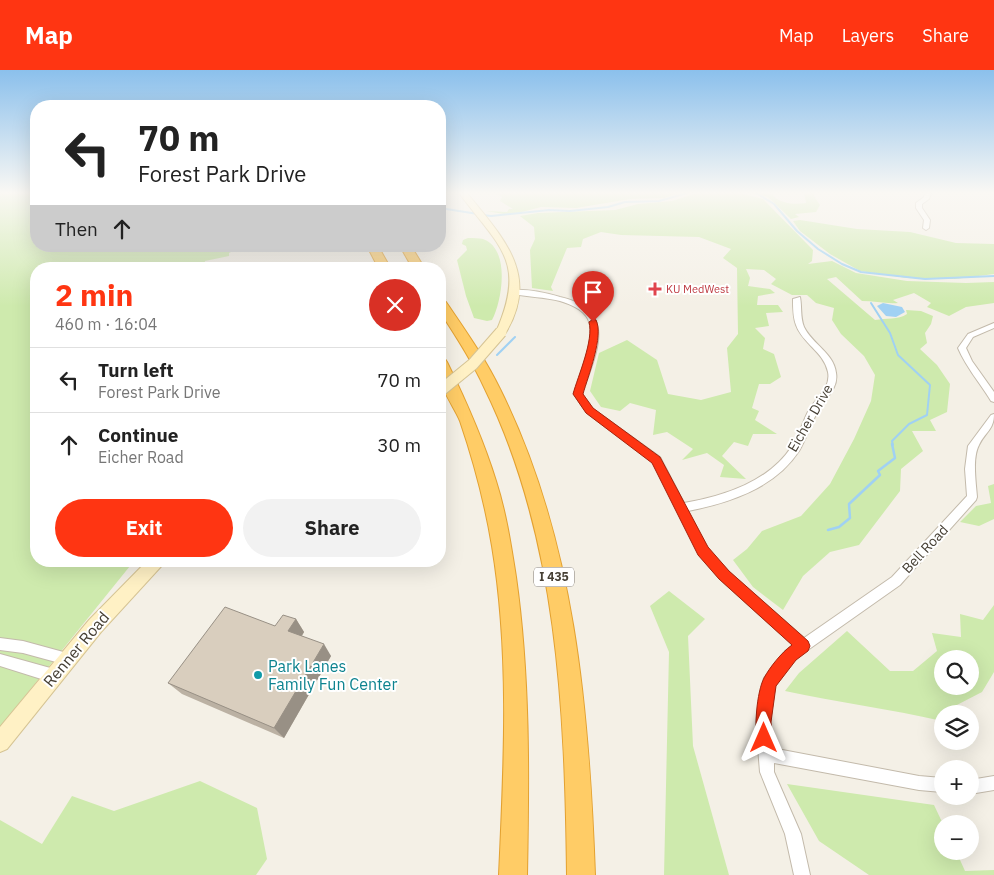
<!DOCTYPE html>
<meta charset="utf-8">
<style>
body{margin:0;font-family:"IBM Plex Sans",sans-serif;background:#f2f2f2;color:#222;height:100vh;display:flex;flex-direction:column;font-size:19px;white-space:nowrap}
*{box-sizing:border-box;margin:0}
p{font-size:16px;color:#767676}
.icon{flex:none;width:28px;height:28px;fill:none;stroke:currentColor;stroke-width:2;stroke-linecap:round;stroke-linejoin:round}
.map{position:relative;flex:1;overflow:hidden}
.sheet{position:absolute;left:30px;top:192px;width:416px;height:305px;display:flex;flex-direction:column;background:#fff;border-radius:20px;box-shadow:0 5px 20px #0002}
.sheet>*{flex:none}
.banner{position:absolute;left:30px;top:30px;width:416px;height:152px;border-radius:20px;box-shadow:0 5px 20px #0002;background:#fff;color:#222;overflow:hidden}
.tools{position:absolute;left:934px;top:580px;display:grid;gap:10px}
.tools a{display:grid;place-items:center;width:45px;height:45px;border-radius:50%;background:#fff;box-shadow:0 5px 20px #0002;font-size:25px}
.pin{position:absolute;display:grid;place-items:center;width:42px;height:42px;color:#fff;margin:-51px -21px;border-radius:50% 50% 50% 0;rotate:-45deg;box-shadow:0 0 5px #0007}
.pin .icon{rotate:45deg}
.me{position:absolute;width:55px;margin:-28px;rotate:0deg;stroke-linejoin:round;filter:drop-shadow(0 0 4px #0008)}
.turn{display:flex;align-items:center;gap:18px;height:105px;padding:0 25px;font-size:22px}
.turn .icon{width:65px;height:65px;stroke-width:2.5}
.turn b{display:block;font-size:35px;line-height:42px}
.then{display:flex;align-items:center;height:48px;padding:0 25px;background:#0003;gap:10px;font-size:19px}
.round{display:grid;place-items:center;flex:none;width:52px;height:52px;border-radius:26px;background:#f2f2f2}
.head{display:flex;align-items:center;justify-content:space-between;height:85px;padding:0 25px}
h1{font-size:30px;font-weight:800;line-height:38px;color:#ff3512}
.primary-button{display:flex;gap:10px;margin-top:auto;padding:10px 25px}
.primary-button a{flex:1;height:58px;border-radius:30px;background:#ff3512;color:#fff;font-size:20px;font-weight:800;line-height:58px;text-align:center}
.primary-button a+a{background:#f2f2f2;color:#222}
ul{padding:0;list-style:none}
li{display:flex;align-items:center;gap:15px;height:65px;padding:0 25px;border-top:1px solid #e0e0e0}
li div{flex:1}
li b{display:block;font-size:19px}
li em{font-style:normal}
header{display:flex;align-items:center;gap:30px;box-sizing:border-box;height:70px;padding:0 25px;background:#ff3512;color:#fff}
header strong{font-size:24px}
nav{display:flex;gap:28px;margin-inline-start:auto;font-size:18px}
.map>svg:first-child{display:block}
</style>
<header>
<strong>Map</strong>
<nav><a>Map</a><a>Layers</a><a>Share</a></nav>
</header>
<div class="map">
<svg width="994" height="805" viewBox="0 0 994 805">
<rect width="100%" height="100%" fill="#f4f0e6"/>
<g fill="#ceeaad" fill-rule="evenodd">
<path d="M0,123H36V176H238L237,179L229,183V186L205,191L204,197L202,199H36V491H134L0,657Z"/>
<path d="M495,123H680L664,128L630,129L576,138L541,137L518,143L504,144L486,141L507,142L509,139H513L500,131L502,127Z"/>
<path d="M697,123H740L763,129L813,180L812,191L808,194L832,191L856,203L907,211L966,213L994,212V233L966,237L949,246L927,237L931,233L914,223L893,230L898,233C886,234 874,231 862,231L836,207L827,209L875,250C886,248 898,250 907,244L906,240L921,241L933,246L931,254L925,263L927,273L920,279L937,295L950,314L947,342L930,350L936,361H912L923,381L901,399L900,421L859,475L830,482L803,506L783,540L753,517L733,490L747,479L762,461L801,446L830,414L854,369L871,331L875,305L864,286L841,264L832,250L834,238L816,233L807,225H792L771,214L776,209L764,200L746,199L750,208L748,216L770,219L775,223L758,226L757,235H778L783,242L766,243L769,256L755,258L765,268L763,279L774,284L781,307L770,314H759L752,338L759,341L755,350L777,364H753L748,376L734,372L722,386L746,409L720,407L724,395L707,383L682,390L693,379L667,362L653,365L656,340L630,333L620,341L601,337L590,321L599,283L627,270L657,290L668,324L701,330L731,322L727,278L738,264L737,198L723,188L731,179L699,167L621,165L601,162L583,169L581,177L567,178L551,217L553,221L532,218L530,180L535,169L534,157L520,146L538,143L615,140L638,134L672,131Z"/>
<path d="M751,123H771C778,134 795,135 806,133L804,123H815L814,126L820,135L816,142L795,144L799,147L791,149L768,127Z"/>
<path d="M800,150L857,159L910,162L956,173L994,174V204L955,209L907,208L860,201L830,184L800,161L793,151Z"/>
<path d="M468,168C473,168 479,168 483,169C511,179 502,231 492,250L487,251L474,248L466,226L457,190L467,180L466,176L462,174L463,170Z"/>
<path d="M994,414V449L979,456L960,452L976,436L991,433L988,416Z"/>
<path d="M669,521L705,549L688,566L693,676L729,805H664L669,582L650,536Z"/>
<path d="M994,535V602L982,622L953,637L947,644H942V651C890,639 837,632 785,621L799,603L847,561L890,601H913L937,581L932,563L961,567L960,544L983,550ZM942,589H970V616H942Z"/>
<path d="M200,711L257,738L267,789L256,805H0V750L42,774L72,726L114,741Z"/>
<path d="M787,714L934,735L943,754L942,781H956L965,801L994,800V805H869L819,771Z"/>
</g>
<path fill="#a0d1f3" d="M883,233L902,237L905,242L896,247L886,246L877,236Z"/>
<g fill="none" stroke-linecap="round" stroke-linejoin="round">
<g stroke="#a0d1f3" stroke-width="2">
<path d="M756,123L774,134L797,161L818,179L842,194L861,202L925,209L994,206"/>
<path d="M440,138L478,144"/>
<path d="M483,145L491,146L549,140L570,141L608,137L625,132L659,131L687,123"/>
<path d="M871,233L890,263L898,285L930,315L927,345L909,354L892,371L893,375"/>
<path d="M497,285L515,267"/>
</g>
<path stroke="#a0d1f3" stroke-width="2.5" d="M828,460L839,457L850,448L849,434L880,405L878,401L895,388L892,374"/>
<defs>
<g id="street">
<path d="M925,123H931L929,129L922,134V138L930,150L929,158L926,160L923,158L924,150L916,138V133L924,127Z"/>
<path d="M513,220C528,219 546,223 560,227C619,240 596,283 582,324L593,339L660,387L684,433C724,426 769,412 792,376C800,364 803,350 810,338C818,327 831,317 828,302C824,282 802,273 796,255C793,247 793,238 793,229L800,227C802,237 800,247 804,257C812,274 834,283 836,303C839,319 823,330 817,343C810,355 806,369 799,381C775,418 729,433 688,441L707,478L728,501L804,568L892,507L967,426L965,399L968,376L991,345L994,344C994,360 985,362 979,375C972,388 976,413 977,427L976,430L900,515L795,589L775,616L770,652L772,678L919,706L942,708V722L919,720L774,693V702L801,764L810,805H794L785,764L760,702L756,652L764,608L785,581L793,575L720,509L699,484L653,392L587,343L574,324C580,306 597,267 588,249C583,239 570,234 560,231C544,227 529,227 513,224Z"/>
<path d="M994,253V258L973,267L966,278L972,291L994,322V332L991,331C980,313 966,297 958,278L968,264Z"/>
<path d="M0,568L23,571L67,583L72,585L73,589L72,593L67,595L23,583L0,580Z"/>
<path d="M0,584L54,599L59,601L61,606L59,611L54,613L0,596Z"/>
<path d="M994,706V720L970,724V710Z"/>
</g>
<g id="secondary">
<path d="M459,123H467C503,168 541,205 505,264L501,265L496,262C527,191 500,178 459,123Z"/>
<path d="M147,491H166L101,562L7,679L0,682V657L89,550Z"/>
</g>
<g id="highway">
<path d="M367,176H378L391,199H379Z"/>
<path d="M400,176H411L425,199H413Z"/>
<path d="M440,228L446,232C465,260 485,288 500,319C575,470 589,639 595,805H567C565,641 558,467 484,317C472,291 456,266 440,242Z"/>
<path d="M440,288L445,289L447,292C466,331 483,369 496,411C506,442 511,475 516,507C530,606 529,705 527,805H499C504,696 510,584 492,476C485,434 474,392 460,351C454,337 442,322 440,306C439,300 440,294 440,288Z"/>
</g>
</defs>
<use href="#street" stroke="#c3baab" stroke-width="2"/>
<use href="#secondary" stroke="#d6c494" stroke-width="2"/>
<use href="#highway" stroke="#e3a131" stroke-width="2"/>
<use href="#street" fill="#fff" fill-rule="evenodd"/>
<use href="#secondary" fill="#fff1c5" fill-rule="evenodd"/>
<use href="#highway" fill="#fc6" fill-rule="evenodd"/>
<defs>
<path id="secondary-bridge" d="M440,321L473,294L501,262"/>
</defs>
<use href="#secondary-bridge" stroke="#d6c494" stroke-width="13" stroke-linecap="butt"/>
<use href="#secondary-bridge" stroke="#fff1c5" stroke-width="11"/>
</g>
<path fill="#bbb1a3" d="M296,549L304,562L302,566L331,586L284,668L182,624L168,613L275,556Z"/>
<g fill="#989085">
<path d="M296,549L304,562L297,573L288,561Z"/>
<path d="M324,574L331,586L284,668L274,658Z"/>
</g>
<path fill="#d9cebe" stroke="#989085" d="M225,537L275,556L283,545L296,549L288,561L324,574L274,658L168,613Z"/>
<linearGradient id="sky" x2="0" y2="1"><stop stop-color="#8bc0ec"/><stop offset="0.52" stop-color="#faf8f4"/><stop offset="1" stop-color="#faf8f4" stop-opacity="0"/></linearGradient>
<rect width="994" height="236" fill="url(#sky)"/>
<path fill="#ff3512" stroke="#a6220c" d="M593,249L596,250C604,266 588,306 583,324L593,338L660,387L708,477L729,501L808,571L810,576L808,581L796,590L776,616L771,652L772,668L770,674L764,676L759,674C753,661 757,621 764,608C770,597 781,583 792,575L719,509L698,485L652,393L586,343L573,324C578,306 594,270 589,252Z"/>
<path fill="#e0444e" stroke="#fff" stroke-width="2" d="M652.5 211.5h5v5h5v5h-5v5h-5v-5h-5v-5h5z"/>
<circle fill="#0f9aa8" stroke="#fff" stroke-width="2" cx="258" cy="605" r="5"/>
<g text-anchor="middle" stroke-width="4" stroke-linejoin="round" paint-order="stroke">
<g font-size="11" fill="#be3a42" stroke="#fff" text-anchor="start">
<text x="666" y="223">KU MedWest</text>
</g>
<rect fill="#fff" stroke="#7e7972" stroke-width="1" x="534" y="497.5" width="40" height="19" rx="4"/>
<g font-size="12" font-weight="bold" fill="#474035">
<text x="554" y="511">I 435</text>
</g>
<g font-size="14" fill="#474035" stroke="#fff">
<text transform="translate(810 348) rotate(-60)" y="5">Eicher Drive</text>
<text transform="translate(925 479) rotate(-47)" y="5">Bell Road</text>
</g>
<g font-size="16" fill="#474035" stroke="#fff">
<text transform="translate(76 579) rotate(-50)" y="6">Renner Road</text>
</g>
<g font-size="16" fill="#0d838f" stroke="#fff" text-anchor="start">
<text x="268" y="602">Park Lanes<tspan x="268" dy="18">Family Fun Center</tspan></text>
</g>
</g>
</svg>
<div class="tools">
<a><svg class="icon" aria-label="search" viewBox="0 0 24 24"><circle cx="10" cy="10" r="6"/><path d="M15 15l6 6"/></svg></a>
<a><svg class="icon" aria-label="layers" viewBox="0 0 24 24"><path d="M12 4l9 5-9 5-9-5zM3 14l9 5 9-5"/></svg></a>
<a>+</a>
<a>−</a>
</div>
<div class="pin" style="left:593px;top:252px;background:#d93025"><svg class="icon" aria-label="arrive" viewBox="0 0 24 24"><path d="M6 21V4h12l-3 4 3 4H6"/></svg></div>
<svg class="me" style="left:764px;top:668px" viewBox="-20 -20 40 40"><path d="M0-17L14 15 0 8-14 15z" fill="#ff3512" stroke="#fff" stroke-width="4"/></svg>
<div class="banner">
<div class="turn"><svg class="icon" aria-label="left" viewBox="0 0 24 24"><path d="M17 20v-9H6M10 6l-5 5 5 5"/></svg><div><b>70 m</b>Forest Park Drive</div></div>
<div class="then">Then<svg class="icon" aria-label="ahead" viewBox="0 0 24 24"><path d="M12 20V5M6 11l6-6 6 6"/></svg></div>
</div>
<section class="sheet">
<div class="head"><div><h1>2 min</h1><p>460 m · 16:04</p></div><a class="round" style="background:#d93025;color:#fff"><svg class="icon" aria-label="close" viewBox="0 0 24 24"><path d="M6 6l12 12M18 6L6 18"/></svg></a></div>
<ul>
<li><svg class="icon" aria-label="left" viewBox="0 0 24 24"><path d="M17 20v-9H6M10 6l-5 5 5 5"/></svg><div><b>Turn left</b><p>Forest Park Drive</p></div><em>70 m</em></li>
<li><svg class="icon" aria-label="ahead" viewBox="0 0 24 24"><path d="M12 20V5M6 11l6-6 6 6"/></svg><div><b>Continue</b><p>Eicher Road</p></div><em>30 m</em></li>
</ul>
<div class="primary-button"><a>Exit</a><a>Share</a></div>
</section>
</div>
